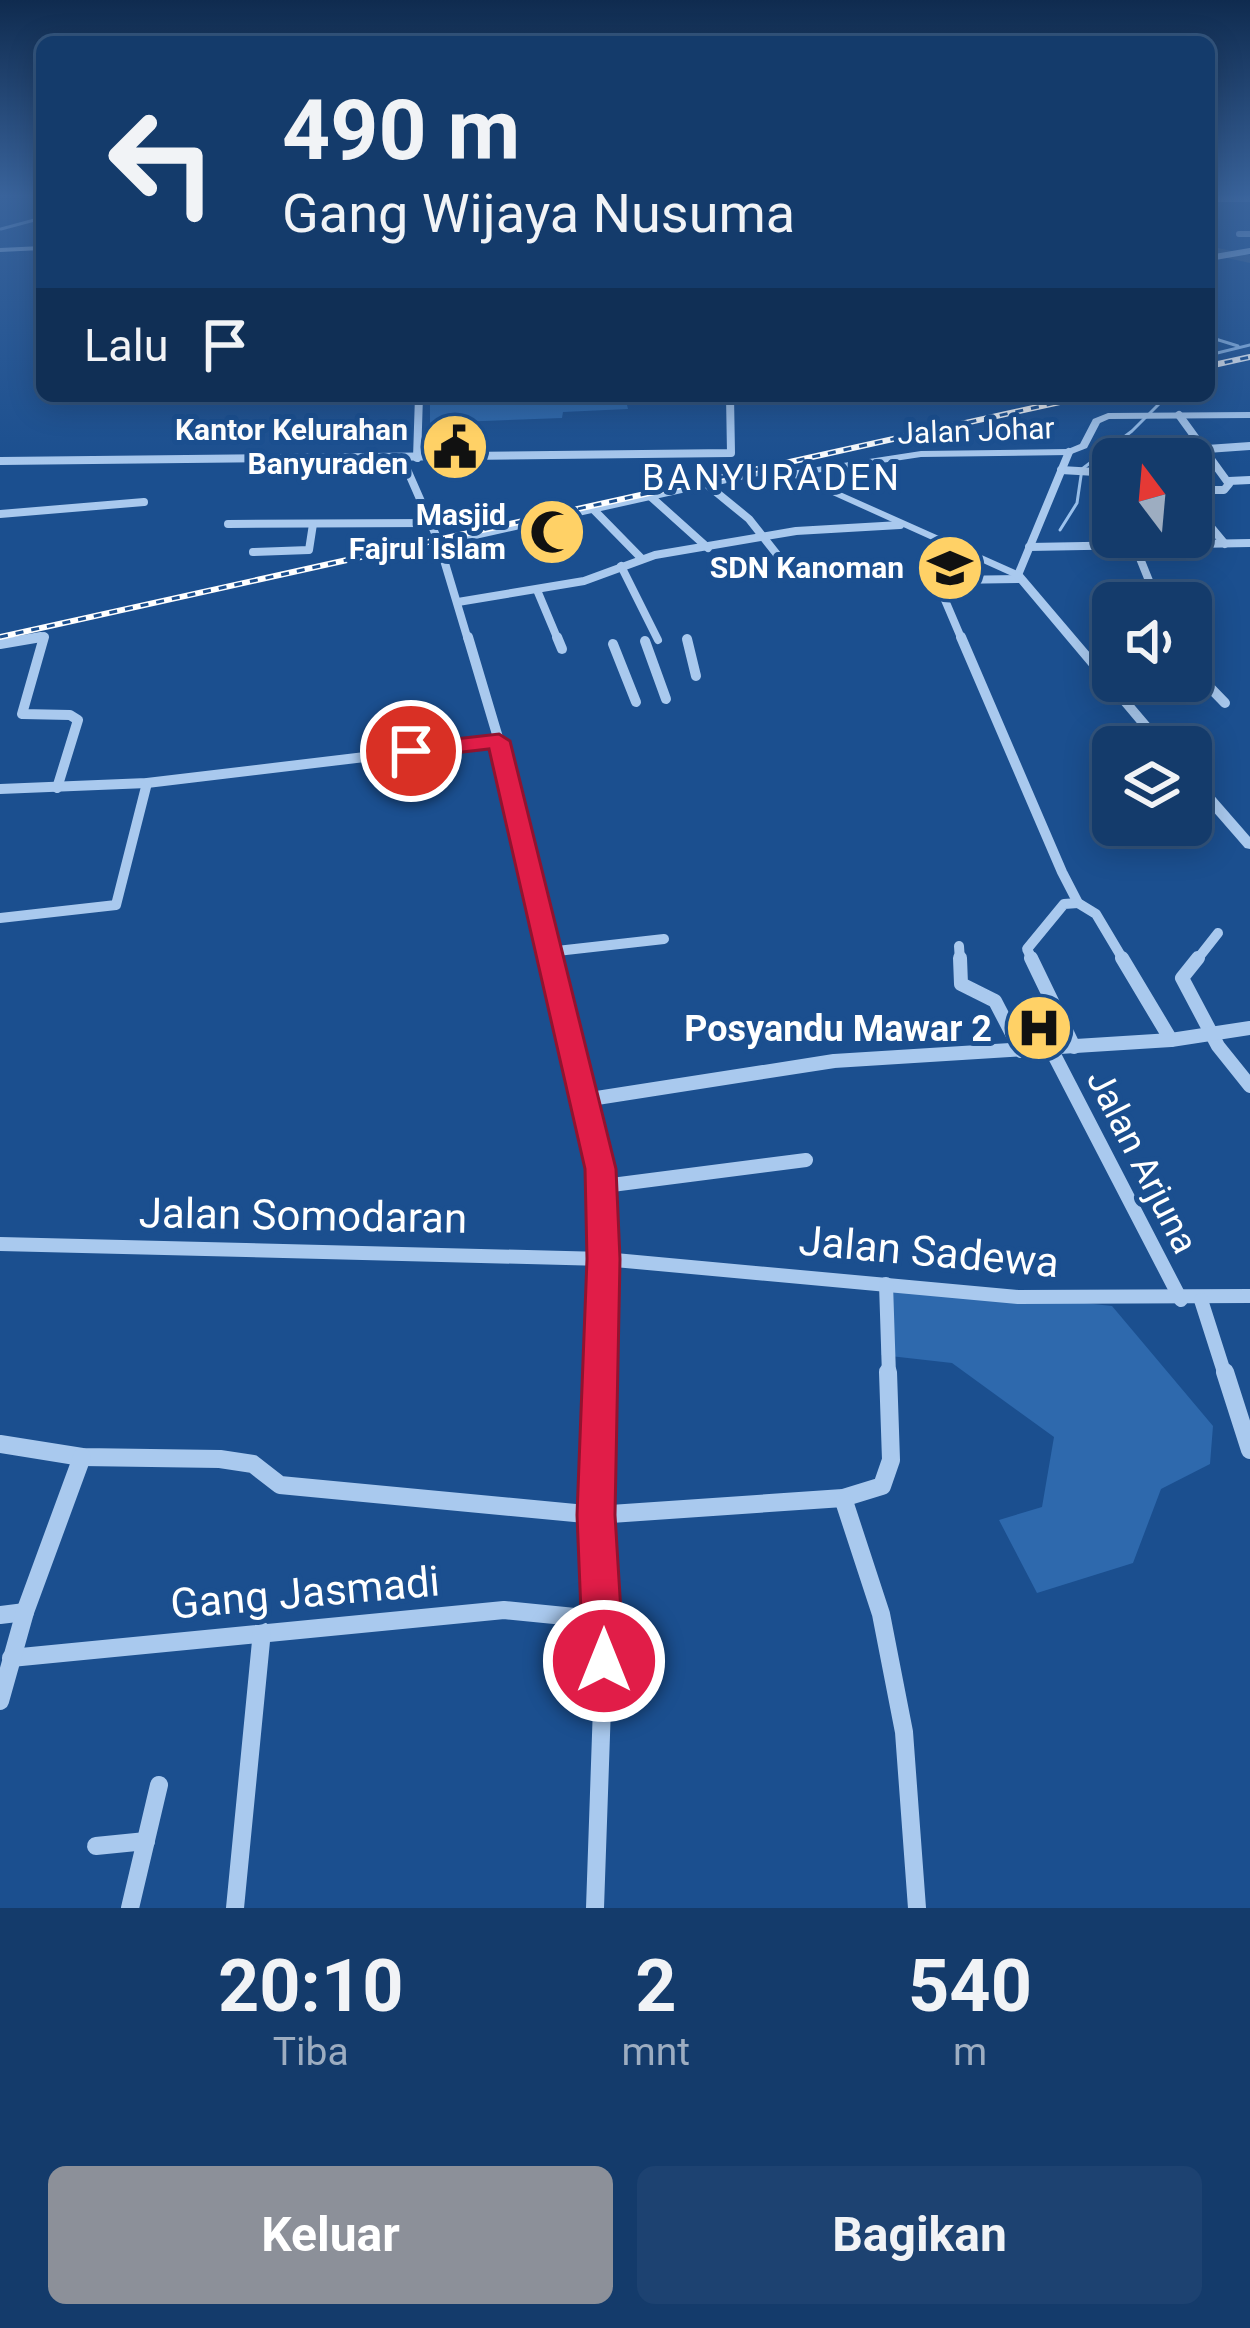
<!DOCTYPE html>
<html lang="id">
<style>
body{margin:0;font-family:Roboto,sans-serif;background:#1d4271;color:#f1f3f6;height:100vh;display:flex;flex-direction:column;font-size:45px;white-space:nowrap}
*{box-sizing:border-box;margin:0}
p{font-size:39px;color:#9dadc1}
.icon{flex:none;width:66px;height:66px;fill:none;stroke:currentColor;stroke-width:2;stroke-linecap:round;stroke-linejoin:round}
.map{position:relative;height:1908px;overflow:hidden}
.panel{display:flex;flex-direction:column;background:#143b6b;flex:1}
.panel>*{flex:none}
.top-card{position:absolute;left:36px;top:36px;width:1179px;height:366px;border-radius:18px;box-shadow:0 6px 30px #0003,0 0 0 3px #33557e;background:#143b6b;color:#f1f3f6;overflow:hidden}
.needle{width:78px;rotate:344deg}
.fabs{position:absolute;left:1092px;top:438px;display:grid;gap:24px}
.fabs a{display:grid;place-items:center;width:120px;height:120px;border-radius:18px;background:#143b6b;box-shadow:0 6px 30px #0003,0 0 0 3px #33557e;font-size:60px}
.pin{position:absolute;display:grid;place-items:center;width:102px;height:102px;color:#fff;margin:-51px;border:6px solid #fff;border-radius:50%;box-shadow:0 3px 12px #0007}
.me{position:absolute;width:132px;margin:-66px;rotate:0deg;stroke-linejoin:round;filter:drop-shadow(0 0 9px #0008)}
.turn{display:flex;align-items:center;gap:42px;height:252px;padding:0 48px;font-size:54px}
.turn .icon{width:156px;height:156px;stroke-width:2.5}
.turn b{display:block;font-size:84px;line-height:102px}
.then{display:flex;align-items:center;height:114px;padding:0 48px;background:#0003;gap:24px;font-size:45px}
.eta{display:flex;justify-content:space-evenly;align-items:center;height:204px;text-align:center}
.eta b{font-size:72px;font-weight:700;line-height:84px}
.primary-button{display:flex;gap:24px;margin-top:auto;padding:24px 48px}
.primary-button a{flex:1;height:138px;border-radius:18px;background:#8c9099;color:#fff;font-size:48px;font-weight:700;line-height:138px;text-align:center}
.primary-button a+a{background:#1d4271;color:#f1f3f6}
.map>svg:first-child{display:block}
</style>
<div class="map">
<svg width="1250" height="1908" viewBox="0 0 1250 1908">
<rect width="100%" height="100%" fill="#1b4f8f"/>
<g fill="#2e69ad">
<path d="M430,396H625L628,409L563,412L562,418L430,423Z"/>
<path d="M883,1281L1112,1306L1213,1426L1210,1464L1161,1489L1133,1563L1037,1593L999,1520L1042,1507L1054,1437L952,1363L881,1355Z"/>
</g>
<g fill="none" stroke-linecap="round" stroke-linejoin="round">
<g stroke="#9cc4f0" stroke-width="3">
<path d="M1,229L42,218"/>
<path d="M1209,317L1214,320L1209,334"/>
<path d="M1209,337L1238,346"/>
<path d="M1209,355L1250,345"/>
<path d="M1060,530L1077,503L1082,469L1132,431L1167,396"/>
</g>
<path fill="#3c6290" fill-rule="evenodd" d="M1209,246L1250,255V263L1209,254Z"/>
<g stroke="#a9c9ee" stroke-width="6">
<path d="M1209,199H1250"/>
<path d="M1239,234H1250"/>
<path d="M1209,258L1250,251"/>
</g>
<g stroke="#a9c9ee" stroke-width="8">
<path d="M1179,415L1229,484L1224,490H1191"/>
<path d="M402,458L438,540L468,640"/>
<path d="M417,458L419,396"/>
<path d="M1150,459L1164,452L1250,446"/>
<path d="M0,461L731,453L730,396"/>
<path d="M1061,470L1113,473"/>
<path d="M1229,481L1250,480"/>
<path d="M705,483L749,519L794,576"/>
<path d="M650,496L708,548"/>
<path d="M1191,503L1225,544"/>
<path d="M592,508L642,559"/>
<path d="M0,514L144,502"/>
<path d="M228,524L428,523"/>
<path d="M439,543L771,469L791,474"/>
<path d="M1135,546L1158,603"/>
<path d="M1029,547L1250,543"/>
<path d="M253,552L309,550L313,524"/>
<path d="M621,566L658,640"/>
<path d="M1018,575L1069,452"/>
<path d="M537,590L558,640"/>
<path d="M458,602L584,581L655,555L796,531L900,525"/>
<path d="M22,640L44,637L43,640"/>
<path d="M962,640L939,586L951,580L1020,579"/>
</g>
<g stroke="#a9c9ee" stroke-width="10">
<path d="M44,637L22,714L70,715L78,720L57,788"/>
<path d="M468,637L499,741L551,961"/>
<path d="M557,637L562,649"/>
<path d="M961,637L1062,872L1078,903L1096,914L1124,961"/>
<path d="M687,639L696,676"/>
<path d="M645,641L666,699"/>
<path d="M0,644L41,637"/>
<path d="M613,644L636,702"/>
<path d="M1191,668L1225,703"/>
<path d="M0,789L147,783L499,741"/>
<path d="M0,918L116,905L147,783"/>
<path d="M959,946L960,961"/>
<path d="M548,952L664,939"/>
<path d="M1033,961L1027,949L1064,904L1078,903"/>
<path d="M1196,961L1218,933"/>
</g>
<g stroke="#a9c9ee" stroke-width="14">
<path d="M550,958L604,1186L599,1375"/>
<path d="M960,958L961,984L995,1001L1021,1051"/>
<path d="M1031,958L1074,1047"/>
<path d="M1122,958L1171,1040"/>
<path d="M1198,958L1182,978L1218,1046L1250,1086"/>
<path d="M1051,1049L1181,1300"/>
<path d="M584,1100L834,1061L1171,1040L1250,1028"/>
<path d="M604,1186L806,1160"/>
<path d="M0,1244L604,1259L1018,1297L1250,1296"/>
<path d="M886,1284L889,1375"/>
<path d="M1201,1300L1225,1375"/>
</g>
<g stroke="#a9c9ee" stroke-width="18">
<path d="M1225,1372L1250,1450"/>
<path d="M0,1444L82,1457L220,1459L253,1464L280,1485L596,1515L843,1498L882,1486L891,1460L888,1372"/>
<path d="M843,1498L881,1614L904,1732L917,1908"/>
<path d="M0,1615L25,1612"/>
<path d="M11,1658L504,1610L605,1620"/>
<path d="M0,1701L25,1612L82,1457"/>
<path d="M96,1846L146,1841"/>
<path d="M130,1908L159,1785"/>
<path d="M235,1908L262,1631"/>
<path d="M595,1908L605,1620L596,1515L599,1372"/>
</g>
<g fill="#a9c9ee" fill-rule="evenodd">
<path d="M42,246V250L0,252V248Z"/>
<path d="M1250,412V418L1109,419L1100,423L1087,448L1069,455L921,457L802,475L1022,573L1170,747H1157L1014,577L786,474L791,471L921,451L1068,449L1080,444L1093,419L1108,413Z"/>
<path d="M1191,774L1196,775L1250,837V849L1245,848L1191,786Z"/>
</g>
<defs>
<g id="rail">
<path d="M1209,366L1250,357"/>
<path d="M0,637L1087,396"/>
</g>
</defs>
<use href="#rail" stroke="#fff" stroke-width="6"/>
<use href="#rail" stroke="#1b4f8f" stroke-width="3" stroke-dasharray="8" stroke-linecap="butt"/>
</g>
<g fill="#3a679d">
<path d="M480,426L481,447L430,448L428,434Z"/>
<path d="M1025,1015L1056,1030L1055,1036L1032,1037L1024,1021Z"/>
</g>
<g fill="#4478b7" stroke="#305480" stroke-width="3">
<path d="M480,426V433L428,434L429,427Z"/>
<path d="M1047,1012L1056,1030L1034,1031L1025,1015Z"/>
</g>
<linearGradient id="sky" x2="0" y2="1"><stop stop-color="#0f2b4f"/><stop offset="0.42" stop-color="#39639b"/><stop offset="1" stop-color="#39639b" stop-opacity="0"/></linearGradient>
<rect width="1250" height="466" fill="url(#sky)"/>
<path fill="#e11d48" stroke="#92132f" stroke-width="3" d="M499,734L510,741L616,1169L620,1259L615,1515L624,1661L618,1675L604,1681L589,1675L583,1661L577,1515L587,1259L585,1169L489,749L411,758L399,751L411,744Z"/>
<defs>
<symbol id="civic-disc" viewBox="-11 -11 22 22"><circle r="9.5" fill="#ffd166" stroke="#1b4f8f"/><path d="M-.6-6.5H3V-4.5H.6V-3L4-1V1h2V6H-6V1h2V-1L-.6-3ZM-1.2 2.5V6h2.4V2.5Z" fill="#111"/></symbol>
<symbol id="mosque-disc" viewBox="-11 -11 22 22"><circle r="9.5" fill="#ffd166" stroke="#1b4f8f"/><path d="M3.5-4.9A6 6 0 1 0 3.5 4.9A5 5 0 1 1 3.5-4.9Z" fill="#111"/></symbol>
<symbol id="school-disc" viewBox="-11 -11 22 22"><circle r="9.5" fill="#ffd166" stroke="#1b4f8f"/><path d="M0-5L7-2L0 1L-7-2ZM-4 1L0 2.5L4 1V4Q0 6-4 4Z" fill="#111"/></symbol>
<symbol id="hospital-disc" viewBox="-11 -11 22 22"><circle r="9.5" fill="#ffd166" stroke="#1b4f8f"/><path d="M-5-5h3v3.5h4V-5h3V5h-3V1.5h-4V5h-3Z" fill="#111"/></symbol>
</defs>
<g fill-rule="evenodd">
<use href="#civic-disc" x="417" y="409" width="76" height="76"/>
<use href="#mosque-disc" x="514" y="494" width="76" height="76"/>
<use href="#school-disc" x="912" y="530" width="76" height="76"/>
<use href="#hospital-disc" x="1001" y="990" width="76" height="76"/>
</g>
<g text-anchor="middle" stroke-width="10" stroke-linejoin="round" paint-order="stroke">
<g font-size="30" font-weight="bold" fill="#fff" stroke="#1b4f8f" text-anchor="end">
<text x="408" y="440">Kantor Kelurahan<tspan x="408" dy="34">Banyuraden</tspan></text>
<text x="506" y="525">Masjid<tspan x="506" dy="34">Fajrul Islam</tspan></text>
<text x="904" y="578">SDN Kanoman</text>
</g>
<g font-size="30" fill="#fff" stroke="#1b4f8f">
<text transform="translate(976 431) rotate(-2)" y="10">Jalan Johar</text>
</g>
<g font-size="36" letter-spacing="3" fill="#fff" stroke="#1b4f8f">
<text x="772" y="490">BANYURADEN</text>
</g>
<g font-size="36" font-weight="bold" fill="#fff" stroke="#1b4f8f" text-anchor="end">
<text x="992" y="1041">Posyandu Mawar 2</text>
</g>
<g font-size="36" fill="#fff" stroke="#1b4f8f">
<text transform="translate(1143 1161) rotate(63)" y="13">Jalan Arjuna</text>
</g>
<g font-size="42" fill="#fff" stroke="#1b4f8f">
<text transform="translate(303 1215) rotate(1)" y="15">Jalan Somodaran</text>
<text transform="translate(929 1251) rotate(5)" y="15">Jalan Sadewa</text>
<text transform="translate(305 1592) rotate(-5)" y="15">Gang Jasmadi</text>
</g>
</g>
</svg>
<div class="fabs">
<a><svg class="needle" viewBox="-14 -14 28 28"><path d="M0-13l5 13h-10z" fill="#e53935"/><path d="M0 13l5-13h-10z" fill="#9dadc1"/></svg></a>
<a><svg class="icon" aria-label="sound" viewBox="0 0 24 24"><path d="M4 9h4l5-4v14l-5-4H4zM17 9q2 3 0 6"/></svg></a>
<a><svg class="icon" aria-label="layers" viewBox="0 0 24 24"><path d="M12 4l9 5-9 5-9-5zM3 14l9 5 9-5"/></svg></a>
</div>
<div class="pin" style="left:411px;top:751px;background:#d93025"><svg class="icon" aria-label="arrive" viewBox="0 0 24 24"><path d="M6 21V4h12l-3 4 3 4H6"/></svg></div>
<svg class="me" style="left:604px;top:1661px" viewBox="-20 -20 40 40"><circle r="17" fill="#e11d48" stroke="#fff" stroke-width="3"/><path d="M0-11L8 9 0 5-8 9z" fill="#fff"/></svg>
<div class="top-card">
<div class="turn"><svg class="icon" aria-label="left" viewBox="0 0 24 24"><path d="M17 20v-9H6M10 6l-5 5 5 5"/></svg><div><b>490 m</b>Gang Wijaya Nusuma</div></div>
<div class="then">Lalu<svg class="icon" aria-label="arrive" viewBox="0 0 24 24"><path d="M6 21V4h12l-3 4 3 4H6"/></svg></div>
</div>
</div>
<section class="panel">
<div class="eta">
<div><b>20:10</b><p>Tiba</p></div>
<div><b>2</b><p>mnt</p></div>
<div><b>540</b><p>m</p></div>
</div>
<div class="primary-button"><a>Keluar</a><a>Bagikan</a></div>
</section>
